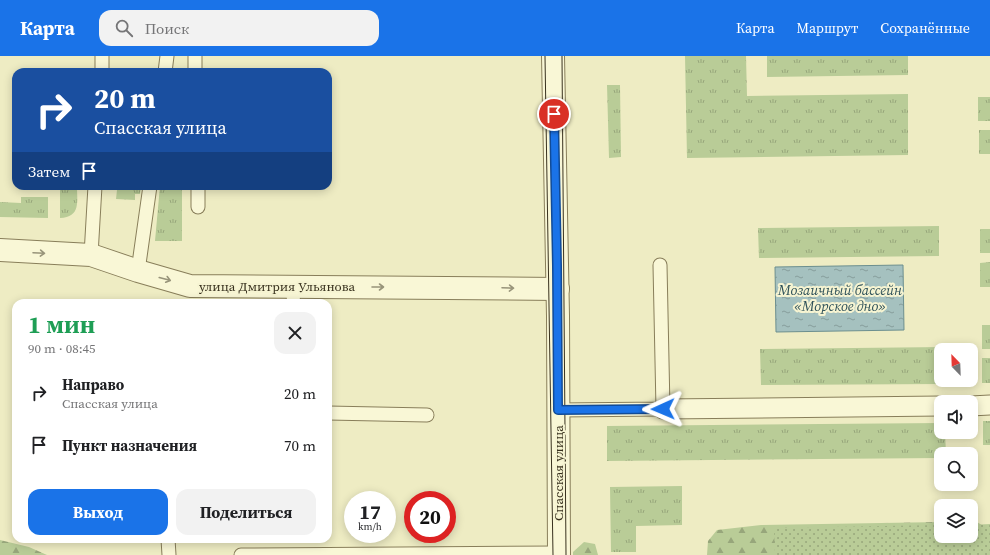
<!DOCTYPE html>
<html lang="ru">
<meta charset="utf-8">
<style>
body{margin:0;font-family:"Source Serif 4",serif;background:#f2f2f2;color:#202124;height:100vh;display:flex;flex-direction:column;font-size:15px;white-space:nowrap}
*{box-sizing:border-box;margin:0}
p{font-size:13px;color:#757577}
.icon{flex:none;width:22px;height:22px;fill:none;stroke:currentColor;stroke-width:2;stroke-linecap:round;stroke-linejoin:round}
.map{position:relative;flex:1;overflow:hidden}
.side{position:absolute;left:12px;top:243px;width:320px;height:244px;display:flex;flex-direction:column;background:#fff;border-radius:12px;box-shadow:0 2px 10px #0003}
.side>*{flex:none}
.top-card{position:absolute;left:12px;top:12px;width:320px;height:122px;border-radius:12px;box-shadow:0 2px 10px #0003;background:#1a4fa0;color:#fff;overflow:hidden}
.needle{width:26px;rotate:337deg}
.tools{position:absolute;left:934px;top:287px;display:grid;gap:8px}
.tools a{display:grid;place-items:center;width:44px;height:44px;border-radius:8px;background:#fff;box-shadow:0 2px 10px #0003;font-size:20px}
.speed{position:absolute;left:344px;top:435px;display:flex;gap:8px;font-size:20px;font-weight:700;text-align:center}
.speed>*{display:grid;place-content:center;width:52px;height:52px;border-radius:50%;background:#fff;box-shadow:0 2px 10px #0003;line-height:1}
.speed small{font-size:10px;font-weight:400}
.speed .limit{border:6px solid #d22;background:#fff;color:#111}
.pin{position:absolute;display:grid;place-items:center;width:34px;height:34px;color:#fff;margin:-17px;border:2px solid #fff;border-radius:50%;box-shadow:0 1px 4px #0007}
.me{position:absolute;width:44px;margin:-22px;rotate:269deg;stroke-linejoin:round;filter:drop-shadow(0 0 3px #0008)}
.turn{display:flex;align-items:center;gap:14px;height:84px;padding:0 16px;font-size:18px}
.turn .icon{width:52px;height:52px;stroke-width:2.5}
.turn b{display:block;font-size:28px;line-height:34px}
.then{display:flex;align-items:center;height:38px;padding:0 16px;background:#0003;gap:8px;font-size:15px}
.round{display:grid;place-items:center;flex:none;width:42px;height:42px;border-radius:12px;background:#f2f2f2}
.head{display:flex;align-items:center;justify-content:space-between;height:68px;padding:0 16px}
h1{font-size:24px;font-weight:700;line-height:30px;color:#1e9e55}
.cta{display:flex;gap:8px;margin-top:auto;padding:8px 16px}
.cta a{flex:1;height:46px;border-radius:12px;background:#1a73e8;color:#fff;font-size:16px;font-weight:700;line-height:46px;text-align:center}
.cta a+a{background:#f2f2f2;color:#202124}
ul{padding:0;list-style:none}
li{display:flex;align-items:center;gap:12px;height:52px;padding:0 16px}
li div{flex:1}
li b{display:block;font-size:15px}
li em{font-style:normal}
header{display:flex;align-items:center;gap:24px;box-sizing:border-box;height:56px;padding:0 20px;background:#1a73e8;color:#fff}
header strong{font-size:19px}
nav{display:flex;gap:22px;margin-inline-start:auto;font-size:14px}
.search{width:280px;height:36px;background:#f2f2f2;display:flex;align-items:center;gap:10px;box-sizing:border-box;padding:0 14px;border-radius:12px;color:#757577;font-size:15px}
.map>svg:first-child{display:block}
</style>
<header>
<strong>Карта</strong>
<div class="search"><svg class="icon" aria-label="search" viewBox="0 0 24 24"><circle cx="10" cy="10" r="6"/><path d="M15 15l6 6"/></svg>Поиск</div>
<nav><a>Карта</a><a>Маршрут</a><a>Сохранённые</a></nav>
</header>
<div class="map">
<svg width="990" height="499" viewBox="0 0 990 499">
<defs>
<pattern id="grass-tufts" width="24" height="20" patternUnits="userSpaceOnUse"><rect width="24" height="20" fill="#b9cc97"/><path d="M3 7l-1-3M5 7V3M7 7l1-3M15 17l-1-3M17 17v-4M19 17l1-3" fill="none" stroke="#97a67b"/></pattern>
<pattern id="forest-firs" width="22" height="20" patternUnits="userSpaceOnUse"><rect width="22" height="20" fill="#b9cc97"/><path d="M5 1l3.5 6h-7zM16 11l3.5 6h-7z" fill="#97a67b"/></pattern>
<pattern id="park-dots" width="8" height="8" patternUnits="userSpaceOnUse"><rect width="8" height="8" fill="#b9cc97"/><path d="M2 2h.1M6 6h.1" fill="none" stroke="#97a67b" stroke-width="1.8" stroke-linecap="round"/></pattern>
<pattern id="water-ripples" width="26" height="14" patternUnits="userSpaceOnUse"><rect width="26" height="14" fill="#a5c1bf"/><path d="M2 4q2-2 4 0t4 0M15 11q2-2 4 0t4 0" fill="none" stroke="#879d9b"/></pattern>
</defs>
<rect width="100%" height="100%" fill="#eeecc3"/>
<g fill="url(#grass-tufts)">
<path d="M685,0H746L747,40L908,38V99L687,102Z"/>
<path d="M767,0H908V19L767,21Z"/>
<path d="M607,29H620L621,101L609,102Z"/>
<rect x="978" y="41" width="12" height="24"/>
<rect x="979" y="74" width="11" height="24"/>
<path d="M60,130H77C77,146 81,161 60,162Z"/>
<path d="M107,130H141L140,138H135V144L116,143L117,134L107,133Z"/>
<path d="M160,130H182V185H155Z"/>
<path d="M21,141H48V162L0,161V146L21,147Z"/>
<path d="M939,170V200L759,202L758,172Z"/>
<rect x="980" y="173" width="10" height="24"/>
<path d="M990,206V231H980V207Z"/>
<rect x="982" y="269" width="8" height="24"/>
<path d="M944,291V294H941V324H944L945,328L761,329L760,293Z"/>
<rect x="982" y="302" width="8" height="25"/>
<rect x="983" y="365" width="7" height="24"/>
<path d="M941,367V376H945L946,398H941V402L607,405V370Z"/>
<path d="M682,430V469L636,470V496H611L610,431Z"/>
</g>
<g fill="url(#forest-firs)">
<path d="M941,466V480H971V466H977L988,473L990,480L819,499H707L708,485L717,474L761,469Z"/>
<path d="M0,484L29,491L47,499H0Z"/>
<path d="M584,486L595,488L598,499H573V496Z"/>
</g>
<path fill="url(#park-dots)" d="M990,468V499H775L774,472L941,469V480H971V469Z"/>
<path fill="url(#water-ripples)" stroke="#6c8f8f" d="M903,209L904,274L776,276L775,211Z"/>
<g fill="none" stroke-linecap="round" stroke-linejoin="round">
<defs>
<g id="service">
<path d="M195,0V16"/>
<path d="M102,16V0"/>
<path d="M165,16L167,0"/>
<path d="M198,130V151"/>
<path d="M91,199L95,130"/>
<path d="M138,215L150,130"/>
<path d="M293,247L294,231"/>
<path d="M558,354L663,353L660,209"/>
<path d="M328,357L427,359"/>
<path d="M168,483L169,499"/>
<path d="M241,499L558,497"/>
</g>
<g id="pedestrian">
<path d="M971,350L990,349"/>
<path d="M663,353L941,350"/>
</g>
<path id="minor" d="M0,194L91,199L138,215L190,230L558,233"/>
<path id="tertiary" d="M553,0L558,260L559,499"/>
</defs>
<use href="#service" stroke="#887e5a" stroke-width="15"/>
<use href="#pedestrian" stroke="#887e5a" stroke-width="21"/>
<use href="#minor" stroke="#887e5a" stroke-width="24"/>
<use href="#tertiary" stroke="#887e5a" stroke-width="24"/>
<use href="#service" stroke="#f9f7d6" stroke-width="13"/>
<use href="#pedestrian" stroke="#f9f7d6" stroke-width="19"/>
<use href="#minor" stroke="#f9f7d6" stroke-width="22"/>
<use href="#tertiary" stroke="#f9f7d6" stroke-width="22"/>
<g stroke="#38311e" stroke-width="1">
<path d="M545,0L553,499"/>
<path d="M562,0L566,499"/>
</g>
</g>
<defs><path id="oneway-shaft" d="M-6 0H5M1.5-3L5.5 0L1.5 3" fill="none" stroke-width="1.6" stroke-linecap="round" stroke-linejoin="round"/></defs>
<g stroke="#98947a">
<use href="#oneway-shaft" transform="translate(39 197) rotate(3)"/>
<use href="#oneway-shaft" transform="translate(165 223) rotate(15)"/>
<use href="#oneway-shaft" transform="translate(378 231)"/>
<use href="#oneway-shaft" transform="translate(508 232) rotate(2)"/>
</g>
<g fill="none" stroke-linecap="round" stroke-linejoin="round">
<defs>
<path id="route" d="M554,58L557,210L558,354L663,353"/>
</defs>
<use href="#route" stroke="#114b97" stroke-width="10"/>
<use href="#route" stroke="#1a73e8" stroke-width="7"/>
</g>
<g text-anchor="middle" stroke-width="4" stroke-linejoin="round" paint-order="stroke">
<g font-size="13" fill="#38311e" stroke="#f6f4d2">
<text x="277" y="235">улица Дмитрия Ульянова</text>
<text transform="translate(558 417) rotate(-90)" y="5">Спасская улица</text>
</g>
<g font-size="14" font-style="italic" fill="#2d5058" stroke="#f6f4d2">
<text x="840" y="239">Мозаичный бассейн<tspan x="840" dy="16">«Морское дно»</tspan></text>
</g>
</g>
</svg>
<div class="tools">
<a><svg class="needle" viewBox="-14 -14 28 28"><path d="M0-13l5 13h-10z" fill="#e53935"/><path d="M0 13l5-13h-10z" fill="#757577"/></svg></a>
<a><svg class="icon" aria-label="sound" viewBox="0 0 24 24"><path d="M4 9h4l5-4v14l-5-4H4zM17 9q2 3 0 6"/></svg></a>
<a><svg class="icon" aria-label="search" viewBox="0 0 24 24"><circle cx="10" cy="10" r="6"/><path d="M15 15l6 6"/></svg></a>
<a><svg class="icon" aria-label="layers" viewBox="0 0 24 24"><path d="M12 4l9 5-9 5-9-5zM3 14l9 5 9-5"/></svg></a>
</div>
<div class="speed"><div>17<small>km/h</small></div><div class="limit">20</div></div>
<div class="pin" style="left:554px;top:58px;background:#d93025"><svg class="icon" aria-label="arrive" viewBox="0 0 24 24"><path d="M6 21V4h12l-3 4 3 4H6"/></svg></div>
<svg class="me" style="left:663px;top:353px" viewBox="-20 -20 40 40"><path d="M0-17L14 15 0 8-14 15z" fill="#1a73e8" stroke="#fff" stroke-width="4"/></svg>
<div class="top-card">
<div class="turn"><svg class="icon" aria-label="right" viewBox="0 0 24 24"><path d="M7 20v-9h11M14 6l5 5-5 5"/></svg><div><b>20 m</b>Спасская улица</div></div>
<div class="then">Затем<svg class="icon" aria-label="arrive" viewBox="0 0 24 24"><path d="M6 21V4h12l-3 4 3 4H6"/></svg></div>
</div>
<section class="side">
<div class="head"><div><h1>1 мин</h1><p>90 m · 08:45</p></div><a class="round"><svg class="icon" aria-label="close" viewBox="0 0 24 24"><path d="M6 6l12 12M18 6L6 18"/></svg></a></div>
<ul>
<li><svg class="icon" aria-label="right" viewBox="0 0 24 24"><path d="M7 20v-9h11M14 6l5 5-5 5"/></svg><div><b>Направо</b><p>Спасская улица</p></div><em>20 m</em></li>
<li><svg class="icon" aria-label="arrive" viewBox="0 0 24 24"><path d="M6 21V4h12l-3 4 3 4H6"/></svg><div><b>Пункт назначения</b></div><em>70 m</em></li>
</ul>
<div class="cta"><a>Выход</a><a>Поделиться</a></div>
</section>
</div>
